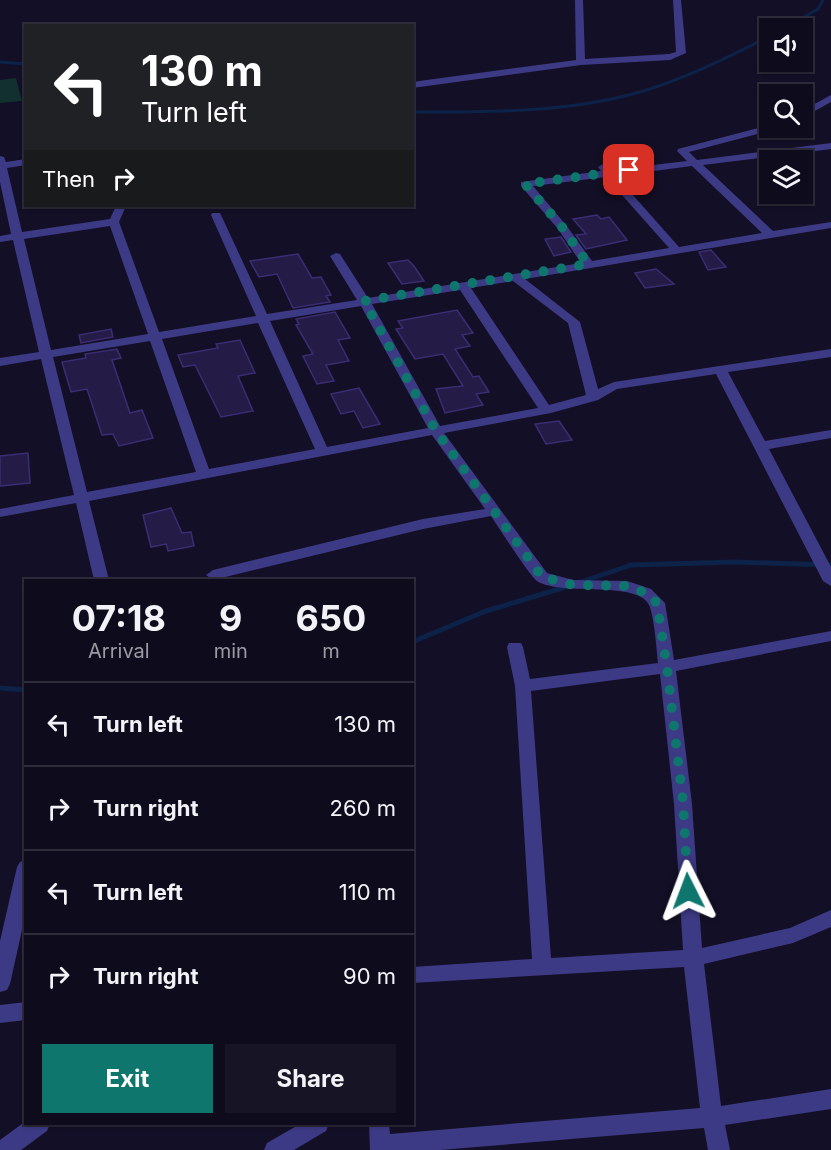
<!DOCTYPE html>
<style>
body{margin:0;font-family:Inter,sans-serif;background:#171425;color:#f1f3f6;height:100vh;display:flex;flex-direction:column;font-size:22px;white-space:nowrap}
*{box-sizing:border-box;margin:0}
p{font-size:20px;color:#9b9ba3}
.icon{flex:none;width:33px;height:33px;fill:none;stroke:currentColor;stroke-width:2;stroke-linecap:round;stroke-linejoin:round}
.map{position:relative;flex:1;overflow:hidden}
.drawer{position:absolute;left:24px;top:579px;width:390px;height:546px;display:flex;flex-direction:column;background:#0e0b1c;border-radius:0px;box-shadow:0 2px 4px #0004,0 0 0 2px #2e2b3b}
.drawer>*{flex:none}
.hud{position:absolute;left:24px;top:24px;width:390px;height:183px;border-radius:0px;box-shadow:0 2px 4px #0004,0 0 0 2px #2e2b3b;background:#202124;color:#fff;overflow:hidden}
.controls{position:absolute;left:759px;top:18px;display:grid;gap:12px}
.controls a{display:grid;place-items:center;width:54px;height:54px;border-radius:0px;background:#0e0b1c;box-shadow:0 2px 4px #0004,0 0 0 2px #2e2b3b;font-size:30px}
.pin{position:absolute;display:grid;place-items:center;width:51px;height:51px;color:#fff;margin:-26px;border-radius:12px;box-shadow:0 3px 9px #0006}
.me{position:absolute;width:66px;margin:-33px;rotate:357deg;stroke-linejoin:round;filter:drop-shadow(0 0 4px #0008)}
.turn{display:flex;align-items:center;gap:21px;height:126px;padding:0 18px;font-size:27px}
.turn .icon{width:78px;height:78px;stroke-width:2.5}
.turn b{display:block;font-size:42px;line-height:51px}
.then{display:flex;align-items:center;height:57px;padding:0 18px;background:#0003;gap:12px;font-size:22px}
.eta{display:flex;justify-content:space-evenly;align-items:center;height:102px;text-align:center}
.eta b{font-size:36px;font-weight:700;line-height:42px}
.primary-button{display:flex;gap:12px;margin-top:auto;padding:12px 18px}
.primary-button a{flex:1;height:69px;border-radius:0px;background:#0f766e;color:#fff;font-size:24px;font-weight:700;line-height:69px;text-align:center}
.primary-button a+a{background:#171425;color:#f1f3f6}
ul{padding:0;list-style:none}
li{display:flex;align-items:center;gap:18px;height:84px;padding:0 18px;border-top:2px solid #2e2b3b}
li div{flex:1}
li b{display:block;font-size:22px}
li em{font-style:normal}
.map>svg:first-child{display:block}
</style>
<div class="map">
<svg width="831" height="1150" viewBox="0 0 831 1150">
<rect width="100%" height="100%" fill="#130f26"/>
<path fill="#12302f" d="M16,78L22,101L0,103V80Z"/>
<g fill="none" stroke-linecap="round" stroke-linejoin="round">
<g stroke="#0c2248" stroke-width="3">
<path d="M785,28L818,9L823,0"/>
<path d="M0,62L26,64"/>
<path d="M412,112C488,112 566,113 640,92C685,79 728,57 770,36"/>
</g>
<g stroke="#0c2248" stroke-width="5">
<path d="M581,582L631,565L735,562L831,565"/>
<path d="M412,642L486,611L569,586"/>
<path d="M0,688L26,690"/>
</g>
</g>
<g fill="#241b47" stroke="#3b2d73" stroke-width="1.5">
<path d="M597,215L601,219L609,217L627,240L586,249L576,235L586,234L573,219Z"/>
<path d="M561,237L571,252L554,256L545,239Z"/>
<path d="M711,250L726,267L708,270L699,252Z"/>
<path d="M298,254L312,278L321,277L331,295L326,296L330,302L293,308L277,274L259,277L250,261Z"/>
<path d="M408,260L414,266L424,281L402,284L388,263Z"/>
<path d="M656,269L674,284L645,288L635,273Z"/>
<path d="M457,310L473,333L462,335L470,346L455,349L473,377L479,376L489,392L476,394L483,405L445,413L436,389L463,386L443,354L415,359L396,329L403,328L398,321Z"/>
<path d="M335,312L350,338L338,340L349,361L326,365L334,381L317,384L303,356L313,354L296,325L299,324L296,319Z"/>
<path d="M111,329L113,337L81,343L79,335Z"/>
<path d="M240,340L255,373L238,376L253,411L221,417L195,365L183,367L178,355L218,348L216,344Z"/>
<path d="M117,349L121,358L112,360L130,413L142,410L153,438L119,446L113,434L102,435L87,389L71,392L62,362L86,358L85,354Z"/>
<path d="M359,388L380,424L363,428L354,411L341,414L331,394Z"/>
<path d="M559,421L572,440L546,444L535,424Z"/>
<path d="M28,453L30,483L0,486V456Z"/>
<path d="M171,508L182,533L191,532L194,546L168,551L166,544L151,547L143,515Z"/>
</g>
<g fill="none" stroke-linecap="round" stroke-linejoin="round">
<g fill="#3d3a85" fill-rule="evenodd">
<path d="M575,0H583L585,59L669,54L676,52L673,0H681L686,53L670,60L581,65L412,88V82L576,60Z"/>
<path d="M831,95V102L802,118V111Z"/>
<path d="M770,125V128H775L773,130L689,152L697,160L831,143V149L703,165L773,231L831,222V228L525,279L580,322L598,389L614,382L831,349V357L728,372L765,441L831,430V438L769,449L831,567V586L823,581L716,374L617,389L598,400L551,413L444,433L547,573L573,580L627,581L651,589L665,603L674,660L831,631V641L676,671L692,804L702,948L790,928L831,910V927L793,943L704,964L721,1106L831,1089V1109L725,1125L730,1150H708L704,1128L440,1150H370L369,1124H389L390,1134L700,1108L684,967L412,983V967L532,959L515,686L507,647L509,643H521L523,647L530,679L658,663C656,645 655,624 650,607C641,579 561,597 537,581C529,575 499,528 491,516L423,529L213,580L206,575L213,570L423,519L485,509L432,435L89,501L109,580H94L76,503L0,517V509L74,495L41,359L0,366V358L39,352L13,240L0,242V236L11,234L0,182V156L4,157L6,162L26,159V165L7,168L22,232L110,219L116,206H126L119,222L159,332L256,316L211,215L212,213H220L221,215L267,314L357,300L330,256L336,253L340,254L368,298L581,263L558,229L521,186V182L601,171L598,167L603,164L611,170L687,161L677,151L678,149ZM692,166L762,233L679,247L616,176ZM606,177L669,248L592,261L566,225L533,186ZM110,226L148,334L51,350L24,239ZM513,281L568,323L586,395L549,405L471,288ZM460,290L538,408L440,426L372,304ZM361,306L428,428L327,447L270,321ZM258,323L315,449L209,469L162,339ZM150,341L196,472L87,492L53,357ZM660,674L674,804L683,950L551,958L531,691Z"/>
<path d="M26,860V912L10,984L7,990L0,992V941L17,867L20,862Z"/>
<path d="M26,1002V1020L0,1023V1005Z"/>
<path d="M26,1121V1124H50L47,1131L21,1150H0V1140Z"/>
<path d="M300,1124H329L326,1131L294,1150H264L267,1143Z"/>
</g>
</g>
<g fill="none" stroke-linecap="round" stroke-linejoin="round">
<path stroke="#0f766e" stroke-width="10" stroke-dasharray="0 18" d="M629,170L525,184L562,227L588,264L364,301L436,431L542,577L573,585L627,586L646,593L657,603L667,668L683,802L688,891"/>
</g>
</svg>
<div class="controls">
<a><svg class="icon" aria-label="sound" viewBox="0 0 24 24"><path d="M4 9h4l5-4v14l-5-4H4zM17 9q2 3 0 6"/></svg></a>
<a><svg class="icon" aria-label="search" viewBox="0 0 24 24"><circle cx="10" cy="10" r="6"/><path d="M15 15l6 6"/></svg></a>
<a><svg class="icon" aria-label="layers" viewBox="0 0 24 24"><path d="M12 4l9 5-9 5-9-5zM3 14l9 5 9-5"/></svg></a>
</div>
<div class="pin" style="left:629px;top:170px;background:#d93025"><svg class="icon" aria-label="arrive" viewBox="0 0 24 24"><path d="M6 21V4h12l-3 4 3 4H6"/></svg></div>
<svg class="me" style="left:688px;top:891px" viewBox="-20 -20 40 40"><path d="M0-17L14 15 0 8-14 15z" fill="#0f766e" stroke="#fff" stroke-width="4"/></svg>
<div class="hud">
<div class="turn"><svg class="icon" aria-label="left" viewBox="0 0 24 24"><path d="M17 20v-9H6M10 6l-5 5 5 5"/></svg><div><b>130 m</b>Turn left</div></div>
<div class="then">Then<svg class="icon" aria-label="right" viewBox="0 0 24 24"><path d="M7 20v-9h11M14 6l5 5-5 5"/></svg></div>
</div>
<section class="drawer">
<div class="eta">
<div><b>07:18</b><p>Arrival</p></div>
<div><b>9</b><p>min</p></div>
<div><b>650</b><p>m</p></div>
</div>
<ul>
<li><svg class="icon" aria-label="left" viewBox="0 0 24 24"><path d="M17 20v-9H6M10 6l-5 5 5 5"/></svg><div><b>Turn left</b></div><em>130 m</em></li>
<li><svg class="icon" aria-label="right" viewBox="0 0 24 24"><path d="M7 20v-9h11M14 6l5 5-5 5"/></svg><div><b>Turn right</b></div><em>260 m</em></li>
<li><svg class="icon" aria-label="left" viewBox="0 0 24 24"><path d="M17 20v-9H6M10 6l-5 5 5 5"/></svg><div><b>Turn left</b></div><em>110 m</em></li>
<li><svg class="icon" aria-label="right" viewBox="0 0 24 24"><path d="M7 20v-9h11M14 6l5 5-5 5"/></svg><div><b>Turn right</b></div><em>90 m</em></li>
</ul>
<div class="primary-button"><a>Exit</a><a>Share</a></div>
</section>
</div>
